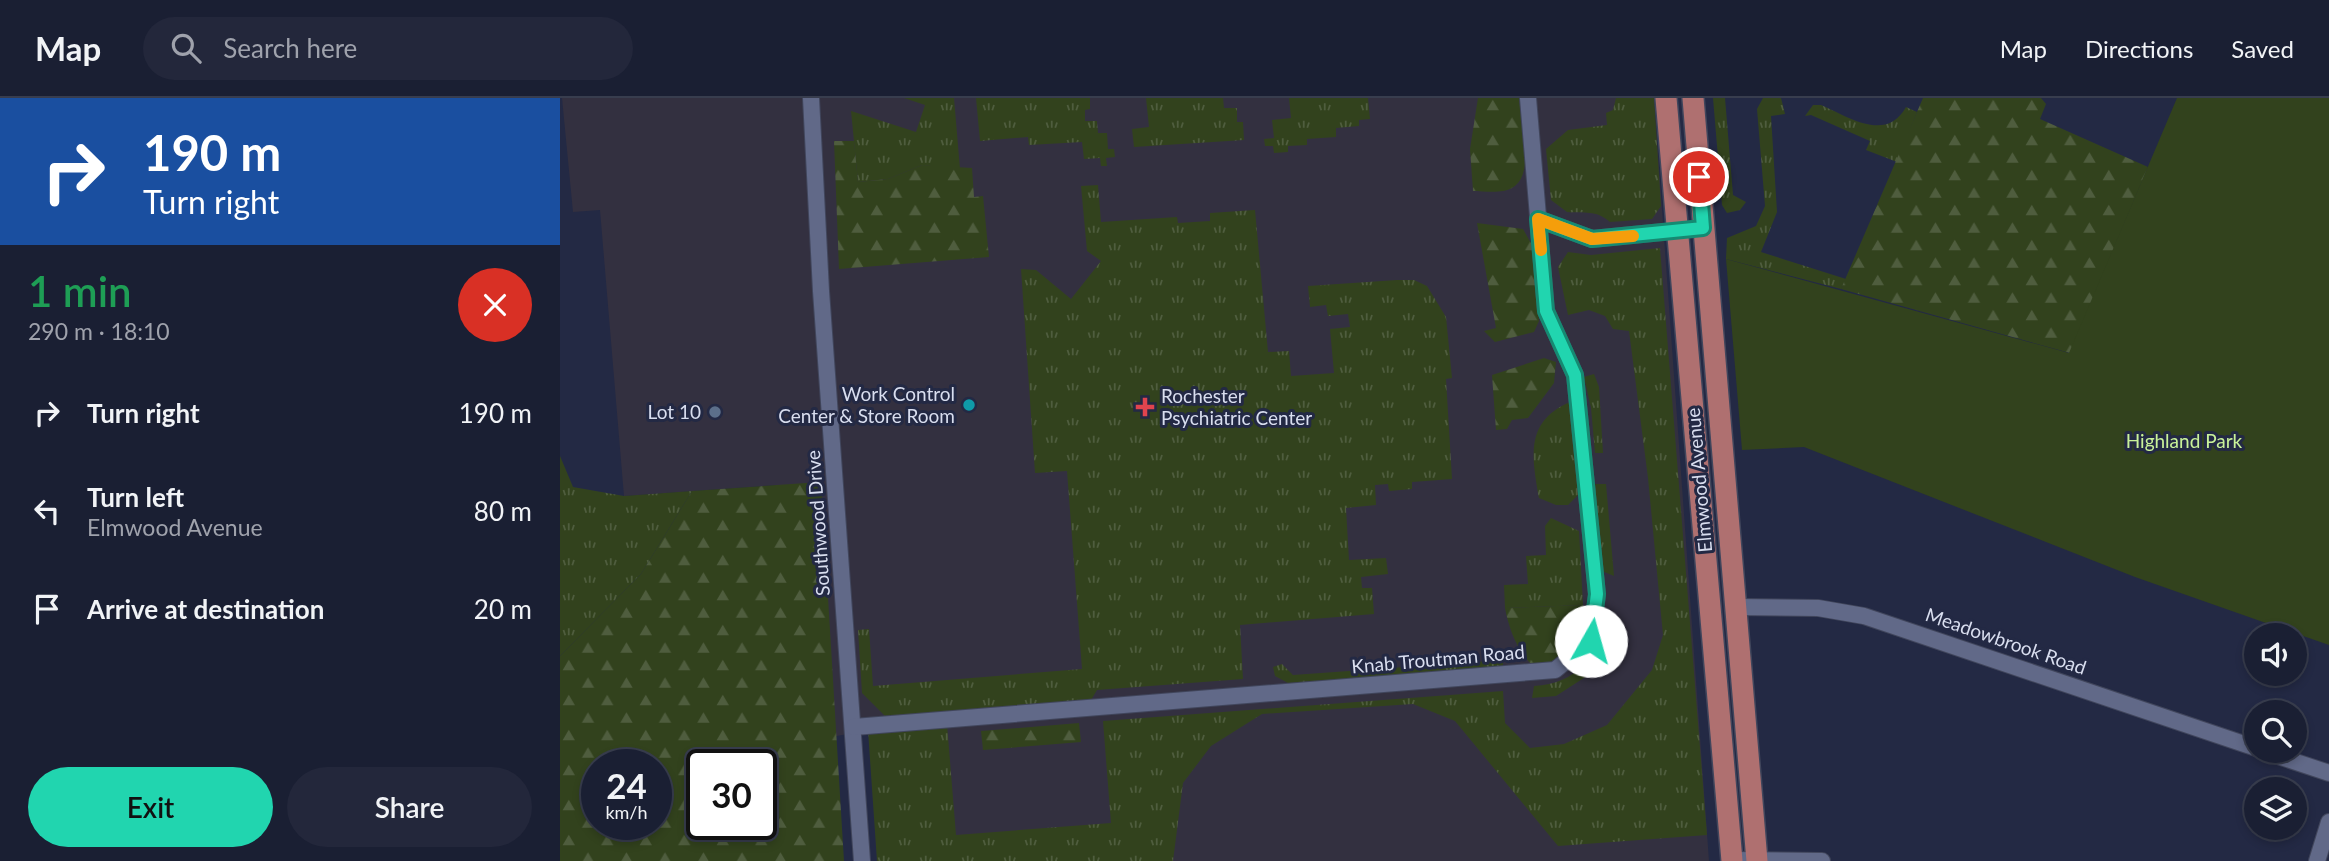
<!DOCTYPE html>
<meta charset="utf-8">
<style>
body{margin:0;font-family:Lato,sans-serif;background:#23273b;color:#f1f3f6;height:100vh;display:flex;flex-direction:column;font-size:26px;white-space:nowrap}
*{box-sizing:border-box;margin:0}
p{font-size:23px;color:#9fa2ac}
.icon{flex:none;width:38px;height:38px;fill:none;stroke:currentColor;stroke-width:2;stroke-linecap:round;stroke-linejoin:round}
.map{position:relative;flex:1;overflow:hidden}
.panel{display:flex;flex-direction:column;background:#1a1f33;width:560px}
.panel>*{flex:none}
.top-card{background:#1a4fa0;color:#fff;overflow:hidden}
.fabs{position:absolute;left:1684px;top:525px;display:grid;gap:14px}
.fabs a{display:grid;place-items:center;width:63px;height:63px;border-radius:50%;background:#1a1f33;box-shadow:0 4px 10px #0003,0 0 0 2px #383d4e;font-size:35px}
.speed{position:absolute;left:21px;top:651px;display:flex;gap:14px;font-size:35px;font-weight:700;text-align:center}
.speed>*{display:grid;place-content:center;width:91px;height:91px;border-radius:50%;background:#1a1f33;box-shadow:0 4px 10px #0003,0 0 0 2px #383d4e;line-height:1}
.speed small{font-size:18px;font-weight:400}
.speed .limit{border:4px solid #111;border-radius:10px;background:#fff;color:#111}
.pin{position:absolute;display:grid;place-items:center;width:60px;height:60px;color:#fff;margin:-30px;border:4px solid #fff;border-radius:50%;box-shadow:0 2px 7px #0007}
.me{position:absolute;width:77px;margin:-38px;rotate:7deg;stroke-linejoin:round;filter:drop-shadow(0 0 5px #0008)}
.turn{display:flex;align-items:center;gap:24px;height:147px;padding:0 28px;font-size:32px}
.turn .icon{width:91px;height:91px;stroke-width:2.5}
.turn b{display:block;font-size:49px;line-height:60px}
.round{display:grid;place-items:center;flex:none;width:74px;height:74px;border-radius:37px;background:#23273b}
.head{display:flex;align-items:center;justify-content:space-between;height:119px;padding:0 28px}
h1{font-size:42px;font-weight:600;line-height:52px;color:#1e9e55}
.button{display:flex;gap:14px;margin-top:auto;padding:14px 28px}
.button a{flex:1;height:80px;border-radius:42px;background:#21d5af;color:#111;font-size:28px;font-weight:600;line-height:80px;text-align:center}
.button a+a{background:#23273b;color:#f1f3f6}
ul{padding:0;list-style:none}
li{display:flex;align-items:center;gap:21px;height:98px;padding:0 28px}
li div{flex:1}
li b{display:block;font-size:26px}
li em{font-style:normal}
header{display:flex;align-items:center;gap:42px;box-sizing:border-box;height:98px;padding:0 35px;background:#1a1f33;border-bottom:2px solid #383d4e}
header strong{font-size:33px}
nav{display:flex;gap:38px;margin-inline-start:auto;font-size:24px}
.search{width:490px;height:63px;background:#23273b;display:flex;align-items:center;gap:18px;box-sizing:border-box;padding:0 24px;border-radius:38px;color:#9fa2ac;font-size:26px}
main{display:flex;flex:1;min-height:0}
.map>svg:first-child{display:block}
</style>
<header>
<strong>Map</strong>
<div class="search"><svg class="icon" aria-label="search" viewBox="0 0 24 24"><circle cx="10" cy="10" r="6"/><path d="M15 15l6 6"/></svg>Search here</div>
<nav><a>Map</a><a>Directions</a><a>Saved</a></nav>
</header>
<main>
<section class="panel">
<div class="top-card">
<div class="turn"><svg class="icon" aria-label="right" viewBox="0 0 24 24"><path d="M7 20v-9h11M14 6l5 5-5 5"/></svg><div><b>190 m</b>Turn right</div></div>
</div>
<div class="head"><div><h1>1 min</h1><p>290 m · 18:10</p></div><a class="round" style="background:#d93025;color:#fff"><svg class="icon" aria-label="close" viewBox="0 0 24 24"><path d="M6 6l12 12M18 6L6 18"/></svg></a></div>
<ul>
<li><svg class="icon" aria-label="right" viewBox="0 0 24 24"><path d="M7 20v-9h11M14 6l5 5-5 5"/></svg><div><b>Turn right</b></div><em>190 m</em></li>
<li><svg class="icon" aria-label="left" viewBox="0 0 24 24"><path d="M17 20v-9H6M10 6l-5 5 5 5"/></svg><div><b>Turn left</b><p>Elmwood Avenue</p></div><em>80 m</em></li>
<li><svg class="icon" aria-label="arrive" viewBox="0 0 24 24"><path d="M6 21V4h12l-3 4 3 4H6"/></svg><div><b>Arrive at destination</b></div><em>20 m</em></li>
</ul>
<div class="button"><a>Exit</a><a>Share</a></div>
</section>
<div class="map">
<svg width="1769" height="763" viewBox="0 0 1769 763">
<defs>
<pattern id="grass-tufts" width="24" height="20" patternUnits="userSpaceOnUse" patternTransform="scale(1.75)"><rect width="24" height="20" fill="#32421d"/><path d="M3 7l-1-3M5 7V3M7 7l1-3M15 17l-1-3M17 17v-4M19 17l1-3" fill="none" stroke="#4f5d3e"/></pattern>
<pattern id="forest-firs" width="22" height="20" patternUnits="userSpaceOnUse" patternTransform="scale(1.75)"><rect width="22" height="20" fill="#32421d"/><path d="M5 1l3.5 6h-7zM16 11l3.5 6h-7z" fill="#4f5d3e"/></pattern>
</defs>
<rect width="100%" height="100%" fill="#232944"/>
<path fill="#333040" d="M2,0H1094L1149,763H387L308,632L251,643L217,387L64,398L40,112L13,114Z"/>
<g fill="url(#grass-tufts)">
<path d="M344,0H394L400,71L362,67L328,81L298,84L291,13L356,34L365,7Z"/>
<path d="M416,0H530V11L525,12V23H537L538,35H547L548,51H554L555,59L546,60L547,68H541L540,60L524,61L522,44L469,47L468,39L420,43Z"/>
<path d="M586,0H663L664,10H677V24H683L684,42L574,49L572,31L589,29Z"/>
<path d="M729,0H808L810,21L799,22V28L776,30V39L747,41V47L728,48V54L714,55L713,48H705L704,41L714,40L712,22L731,20Z"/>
<path d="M1056,0H1094L1101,108L1092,121L1050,124C1035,111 1025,116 1007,114L991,102L986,51L1008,32L1047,27L1046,15L1053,12Z"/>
<path d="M1153,0H1165L1173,97L1186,104L1180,112L1167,115L1162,107Z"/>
<path d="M1203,0H1221L1225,16L1211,18L1217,114L1201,154L1286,181L1281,191L1166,161L1167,140L1196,128L1205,108L1197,11Z"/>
<path d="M1253,7H1261C1289,19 1326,45 1346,9L1357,14L1337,64L1306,52L1310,43L1251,17L1245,18Z"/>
<path d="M538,87L541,124L617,119L618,125L650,123V115L695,112L708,254L729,253L731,278L774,275L770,231L790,229L788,216L768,218L766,207L750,209L748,188L837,182H854L867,188L886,219L892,280L886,281L892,381L852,384V391L829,393L828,386L815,387L816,407L786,410L789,462L826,460L828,476L801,479L802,490H812L814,516L680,527L683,581L537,592L531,602L325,618L302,595L298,532L309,531L313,588L522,571L507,373L475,375L461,171L476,172L511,201L541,163L527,153L521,88Z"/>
<path d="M1100,150L1147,737L998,748L895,623L853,606L702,616L651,648L623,685L613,763H317L308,632L387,626L396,737L551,725L543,623L943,593L945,625L970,650L1004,646L1047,627L1092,572L1103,537L1088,380L1069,233L1053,231L1045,218L1029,212L1008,217L998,169L1008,154L1031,157Z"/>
<path d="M1034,276L1039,289L1043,355H1035L1031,310L1024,279Z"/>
<path d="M1012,303L1019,396L1008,407H996L979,400C972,358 964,323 1012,303Z"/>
<path d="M0,358L13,389L64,398L132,393L81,476L0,558Z"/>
<path d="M1035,386H1046L1054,478L1042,473Z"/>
<path d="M991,420L1019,433L1023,507L945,510L944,487L968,486L966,458L986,457L985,428Z"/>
<path d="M1046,519H1056L1046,556L1030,576L996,598L972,600L974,588C1017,586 1038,558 1046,519Z"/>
<path d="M943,562V569L728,585L715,578L713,569L722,566L733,577Z"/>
</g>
<g fill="url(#forest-firs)" fill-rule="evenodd">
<path d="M918,0H959C961,22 976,78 952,90C942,96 924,93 913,93L910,51Z"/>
<path d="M1363,0H1481L1486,6L1480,21L1588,69L1510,255L1281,191Z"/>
<path d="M274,43H294L298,84L328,81L362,67L412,70L414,99L423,98L429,159L279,171Z"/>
<path d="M917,125L963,131L972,147L979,223L974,234L935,244L924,233L936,230Z"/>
<path d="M984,260L996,264L994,285L968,320L952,322L947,331L936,332L932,277Z"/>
<path d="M261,384L284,763H0V558L81,476L132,393ZM37,667H96V726H37ZM142,667H201V726H142Z"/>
<path d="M1023,507C1028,541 1008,565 973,568C957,553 949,531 945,510Z"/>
<path d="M519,625L521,644L423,652L421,633Z"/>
</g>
<path fill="#32421d" d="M1617,0H1769V547L1575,479L1244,349L1182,352L1166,161L1509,255Z"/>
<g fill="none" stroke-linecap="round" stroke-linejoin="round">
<defs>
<g id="street">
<path d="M251,0L261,193L302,763"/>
<path d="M978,121L1032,141L1143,130"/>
<path d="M1176,509L1258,510L1304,518L1696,650"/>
<path d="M294,629L995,572L1031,543L1037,497L1015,277L986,213L968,0"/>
<path d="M1703,653L1769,675"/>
<path d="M1172,762L1262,763"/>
<path d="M1757,763L1769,724"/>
</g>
<g id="primary">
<path d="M1106,0L1172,763"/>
<path d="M1133,0L1197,763"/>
</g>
</defs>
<use href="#street" stroke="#41465c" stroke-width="18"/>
<use href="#primary" stroke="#41465c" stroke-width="24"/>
<use href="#street" stroke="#616988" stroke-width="16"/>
<use href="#primary" stroke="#af7070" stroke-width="21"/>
</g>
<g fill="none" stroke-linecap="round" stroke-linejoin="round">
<defs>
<path id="route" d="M1031,543L1037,496L1015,277L986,213L978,121L1032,141L1143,130L1139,79"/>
</defs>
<use href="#route" stroke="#158a72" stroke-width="18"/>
<use href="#route" stroke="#21d5af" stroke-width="12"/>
<path stroke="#f59e0b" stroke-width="12" d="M981,152L978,121L1032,141L1073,138"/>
</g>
<circle fill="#0f9aa8" stroke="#232944" stroke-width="2.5" cx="409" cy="307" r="7"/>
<path fill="#e0444e" stroke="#232944" stroke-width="2.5" d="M581.5 298.5h7v7h7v7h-7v7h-7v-7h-7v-7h7z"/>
<circle fill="#5c6f8a" stroke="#232944" stroke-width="2.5" cx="155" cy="314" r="7"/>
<g text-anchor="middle" stroke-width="6" stroke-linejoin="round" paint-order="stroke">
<g font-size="19" fill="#d9deef" stroke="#232944" text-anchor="end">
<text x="395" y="303">Work Control<tspan x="395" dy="22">Center &amp; Store Room</tspan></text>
<text x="601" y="305" text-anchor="start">Rochester<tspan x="601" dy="22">Psychiatric Center</tspan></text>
<text x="141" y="321">Lot 10</text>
</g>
<g font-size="19" fill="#c9f299" stroke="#232944">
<text x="1624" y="350">Highland Park</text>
</g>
<g font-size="19" fill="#d9deef" stroke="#232944">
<text transform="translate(1139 382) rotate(-95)" y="7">Elmwood Avenue</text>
<text transform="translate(258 425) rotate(-94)" y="7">Southwood Drive</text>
<text transform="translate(1446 543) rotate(19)" y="7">Meadowbrook Road</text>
<text transform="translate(878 561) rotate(-5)" y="7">Knab Troutman Road</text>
</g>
</g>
</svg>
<div class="fabs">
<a><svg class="icon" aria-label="sound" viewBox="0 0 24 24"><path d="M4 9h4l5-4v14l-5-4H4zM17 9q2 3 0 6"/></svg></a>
<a><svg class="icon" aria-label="search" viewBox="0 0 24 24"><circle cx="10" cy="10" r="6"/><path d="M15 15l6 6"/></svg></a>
<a><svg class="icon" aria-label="layers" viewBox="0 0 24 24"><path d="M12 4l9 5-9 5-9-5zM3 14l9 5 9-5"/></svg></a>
</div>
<div class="speed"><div>24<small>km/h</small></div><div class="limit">30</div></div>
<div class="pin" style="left:1139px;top:79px;background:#d93025"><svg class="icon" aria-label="arrive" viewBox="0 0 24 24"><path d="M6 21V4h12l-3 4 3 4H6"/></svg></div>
<svg class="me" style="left:1031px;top:543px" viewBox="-20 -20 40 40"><circle r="19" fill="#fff"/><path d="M0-13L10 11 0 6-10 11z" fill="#21d5af"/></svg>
</div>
</main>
